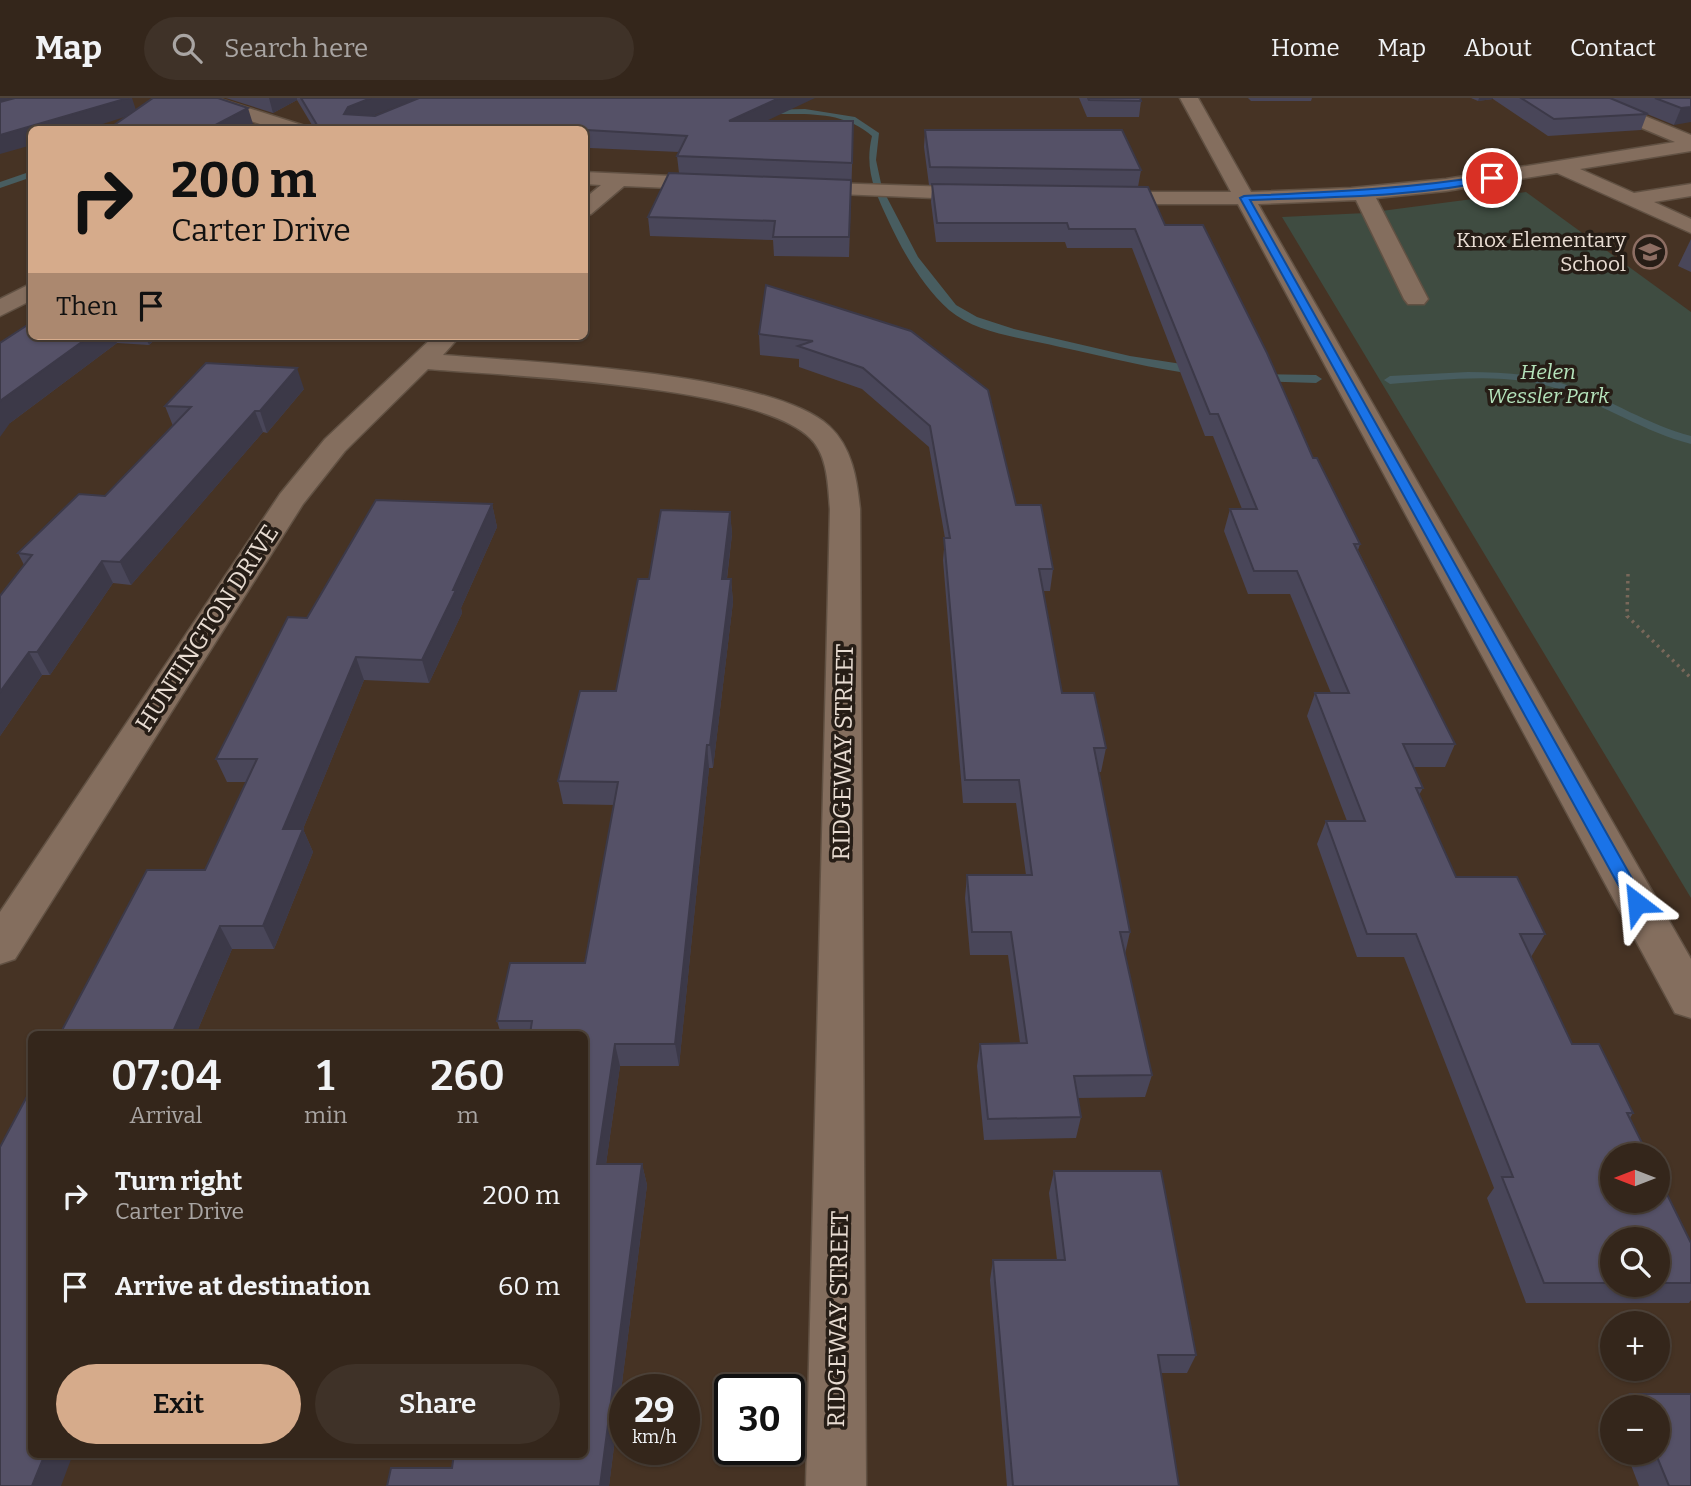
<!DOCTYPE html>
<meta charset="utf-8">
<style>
body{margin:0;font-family:Bitter,serif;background:#3f3228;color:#f1f3f6;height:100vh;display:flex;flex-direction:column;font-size:26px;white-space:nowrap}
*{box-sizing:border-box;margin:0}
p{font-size:23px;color:#a9a5a3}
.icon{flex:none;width:38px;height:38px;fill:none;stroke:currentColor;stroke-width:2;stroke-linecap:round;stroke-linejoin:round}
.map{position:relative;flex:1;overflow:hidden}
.sheet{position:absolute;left:28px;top:933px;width:560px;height:427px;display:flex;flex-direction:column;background:#34261b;border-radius:10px;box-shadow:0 2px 5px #0004,0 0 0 2px #4e433a}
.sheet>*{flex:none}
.top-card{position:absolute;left:28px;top:28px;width:560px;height:214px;border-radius:10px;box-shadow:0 2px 5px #0004,0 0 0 2px #4e433a;background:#d6ab8b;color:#111;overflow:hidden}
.needle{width:46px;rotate:270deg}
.tools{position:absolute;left:1600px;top:1045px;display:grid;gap:14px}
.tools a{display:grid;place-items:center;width:70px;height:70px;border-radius:50%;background:#34261b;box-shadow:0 2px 5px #0004,0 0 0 2px #4e433a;font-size:35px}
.speed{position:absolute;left:609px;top:1276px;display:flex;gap:14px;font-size:35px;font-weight:700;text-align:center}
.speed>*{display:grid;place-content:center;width:91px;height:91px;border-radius:50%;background:#34261b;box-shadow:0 2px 5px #0004,0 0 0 2px #4e433a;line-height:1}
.speed small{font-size:18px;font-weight:400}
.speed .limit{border:4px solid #111;border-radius:10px;background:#fff;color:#111}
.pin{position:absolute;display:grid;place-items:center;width:60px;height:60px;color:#fff;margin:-30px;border:4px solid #fff;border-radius:50%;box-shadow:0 2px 7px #0007}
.me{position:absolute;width:77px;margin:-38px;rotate:331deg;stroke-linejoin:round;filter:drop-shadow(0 0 5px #0008)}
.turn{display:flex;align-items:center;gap:24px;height:147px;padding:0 28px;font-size:32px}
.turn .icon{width:91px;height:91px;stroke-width:2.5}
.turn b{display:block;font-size:49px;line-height:60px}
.then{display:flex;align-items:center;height:66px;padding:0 28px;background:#0003;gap:14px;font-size:26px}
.eta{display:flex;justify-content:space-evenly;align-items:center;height:119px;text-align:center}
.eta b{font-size:42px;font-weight:600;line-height:49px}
.button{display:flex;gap:14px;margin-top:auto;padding:14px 28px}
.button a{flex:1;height:80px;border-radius:42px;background:#d6ab8b;color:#111;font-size:28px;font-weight:600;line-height:80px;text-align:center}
.button a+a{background:#3f3228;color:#f1f3f6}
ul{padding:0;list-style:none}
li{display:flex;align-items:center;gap:21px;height:91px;padding:0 28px}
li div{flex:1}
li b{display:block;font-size:26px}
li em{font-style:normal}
header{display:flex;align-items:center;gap:42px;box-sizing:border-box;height:98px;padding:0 35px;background:#34261b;border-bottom:2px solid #4e433a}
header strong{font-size:33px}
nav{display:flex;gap:38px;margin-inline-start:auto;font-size:24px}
.search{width:490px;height:63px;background:#3f3228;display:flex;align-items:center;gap:18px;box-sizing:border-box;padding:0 24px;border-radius:38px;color:#a9a5a3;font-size:26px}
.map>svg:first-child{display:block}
</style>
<header>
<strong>Map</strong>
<div class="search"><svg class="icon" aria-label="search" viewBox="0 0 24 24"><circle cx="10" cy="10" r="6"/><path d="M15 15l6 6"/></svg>Search here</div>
<nav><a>Home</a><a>Map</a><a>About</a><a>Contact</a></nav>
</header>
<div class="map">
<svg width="1691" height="1388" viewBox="0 0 1691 1388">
<rect width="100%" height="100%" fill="#463324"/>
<path fill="#3f4c41" d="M1526,94L1691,214V800L1282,119L1366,115Z"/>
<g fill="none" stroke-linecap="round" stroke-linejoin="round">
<g fill="#485d60" fill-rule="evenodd">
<path d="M805,11L855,19L879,35L876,62L882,90L918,159L956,207L977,219L1014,231L1130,258L1201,269L1207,273L1201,277C1153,271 1107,259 1060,249C1024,240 977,236 949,212C923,189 903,154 889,124C875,94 864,71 872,38C841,10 798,17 759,16L755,14L759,12Z"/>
<path d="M32,73V79L0,90V84Z"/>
<path d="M1468,274C1503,274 1537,276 1570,288C1612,302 1648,327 1691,338V346C1645,334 1606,308 1561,292C1507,273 1446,282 1390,286L1384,282L1390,278Z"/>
<path d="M1257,276L1316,277L1322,281L1316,285L1253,283V277Z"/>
</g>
<defs>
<g id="minor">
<path d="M190,0H217L305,28L307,32H278L193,4Z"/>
<path d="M1180,0H1198L1251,94L1351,90L1446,81L1675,44L1580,4L1577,0H1601L1691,37V53L1580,71L1634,95L1691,86V98L1654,104L1691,121V135L1557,75L1446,93L1376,100L1428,201L1424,206H1408L1404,201L1356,102L1258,106L1691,861V920L1675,915L1238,106H1102L1095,104L1092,100L1095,96L1102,94H1231Z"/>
<path d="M584,74L716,80L723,82L726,86L723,90L716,92L624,88L591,116L584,118V101L601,87L584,86Z"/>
<path d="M798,84L982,90L989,92L992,96L989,100L982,102L791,94L788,90L791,86Z"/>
<path d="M32,185V202L0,218V201Z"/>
<path d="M434,238H460L443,257C527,264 770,274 829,328C852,349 857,381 860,411L866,1388H806L830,411C828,388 828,357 810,340C757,287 508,278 428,271L345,353L303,406L15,861L0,866V814L280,396L325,341Z"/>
</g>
</defs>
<use href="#minor" stroke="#615143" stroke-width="3"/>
<path stroke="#79685a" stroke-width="3.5" stroke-dasharray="2.5 4.5" stroke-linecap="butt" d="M1628,476L1627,518L1691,580"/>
<use href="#minor" fill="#846e5e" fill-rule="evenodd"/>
</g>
<g fill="#494659" fill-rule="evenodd">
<path d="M226,0H418L373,17L766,23L853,40L849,159L774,158L773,142L650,138L648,119L679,75L677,58L679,54L590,50L584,32H315L297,2L273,15Z"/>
<path d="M1079,0H1140L1141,3L1139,19H1087Z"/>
<path d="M1248,0H1312L1311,3H1251Z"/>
<path d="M1471,0H1691L1674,27L1647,16L1641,32L1548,38L1493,1L1478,3Z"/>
<path d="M925,32L1141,72L1138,89L1165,127L1313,360L1360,446L1358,452L1455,646L1445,669H1414L1423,690L1419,697L1456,779L1545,836L1531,859L1572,946L1633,1015L1630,1020L1691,1145V1202L1689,1205H1526L1487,1100L1494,1090L1404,859H1357L1317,746L1326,723H1347L1307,618L1315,595H1331L1290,496H1248L1224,433L1230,411H1242L1213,338H1205L1132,150H1067L1065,144H936L931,104L932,87H929L924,49ZM1612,1141H1657V1186H1612Z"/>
<path d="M1691,141V174L1678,168Z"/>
<path d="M911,233L1053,471L1050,493H1043L1062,595L1106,650L1101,674H1098L1130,834L1125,856L1152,977L1145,999L1078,1000L1081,1019L1076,1040L984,1042L977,968L980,946L1020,945L1008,857H970L965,800L967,777H1026L1016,705H963L943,462L945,440L929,349L862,291L799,269V261L760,257L759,236Z"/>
<path d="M32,238H159L149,247L117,245L10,325Z"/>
<path d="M304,291L267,335L263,334L131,487L113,485L50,577H42L0,638V498L24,467L18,455L105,398L173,328L165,308Z"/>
<path d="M492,406L497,429L461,510L462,515L429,585L364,582L303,731L313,754L274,851H232L196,936L205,772L246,684H227L216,661L307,520Z"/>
<path d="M730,414L732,436L727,481H731L733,504L713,670H709L679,968H620L606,1066H642L647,1087L609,1388H387L452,1370L584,1356V936H501L497,923L585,865L614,707L563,706L558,683L616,593L649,481Z"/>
<path d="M1054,1073L1196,1257L1187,1275H1161L1179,1388H1007L990,1182L993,1162H1057L1049,1095Z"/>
<path d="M1630,1296H1691V1388H1639L1626,1354H1657V1309H1615Z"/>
</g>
<g fill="#3c3948">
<path d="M0,0H22L0,6Z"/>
<path d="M128,0H132L137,15L84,32H32V47L0,56V37Z"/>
<path d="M269,0H297V2L273,15Z"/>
<path d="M371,0H418L352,26L344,16L348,9Z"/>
<path d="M779,0H815L730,40L729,23Z"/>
<path d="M1479,0H1493V1L1478,3Z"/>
<path d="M1691,9V24L1674,27L1681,10Z"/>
<path d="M248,10L253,26L243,32H206Z"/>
<path d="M587,32L590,50L584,54V35Z"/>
<path d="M90,238H114L117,245L10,325L0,339V303Z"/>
<path d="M145,238H159L149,247Z"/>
<path d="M297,270L304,291L267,335L260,313Z"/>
<path d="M255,313L263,334L131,487L120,464Z"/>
<path d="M492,406L497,429L461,510L462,515L429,585L422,562L453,492Z"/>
<path d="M730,414L732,436L724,504L722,481Z"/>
<path d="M102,463L113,485L50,577L37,554Z"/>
<path d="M731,481L733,504L713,670L710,647Z"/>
<path d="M29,554L42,577L0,638V594Z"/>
<path d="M356,559L364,582L303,731L313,754L274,851L263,828L283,731Z"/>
<path d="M707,647L709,670L679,968L675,946Z"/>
<path d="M220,828L232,851L196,936H172Z"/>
<path d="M615,946L620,968L603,1087L597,1066Z"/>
<path d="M642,1066L647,1087L609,1388H600Z"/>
<path d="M45,1356H73L61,1388H32Z"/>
</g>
<g fill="#555167" stroke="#3c3948" stroke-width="2">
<path d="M15,0H128L0,37V4Z"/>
<path d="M153,0H218L248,10L206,32H107Z"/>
<path d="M301,0H371L348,9L344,16L375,18L419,0H779L729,23H853L852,65L677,58L687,38L587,32L584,35V32H320Z"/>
<path d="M1088,0H1140L1141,3L1089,2Z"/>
<path d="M1521,0H1610L1648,16L1554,21Z"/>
<path d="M1655,0H1691V9L1681,10Z"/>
<path d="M925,32H1122L1141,72L930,69Z"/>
<path d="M669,75L851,82L849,139H773L775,123L648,119Z"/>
<path d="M932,86L1148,89L1165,127H1203L1267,255L1313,360H1317L1360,446H1354L1455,646H1403L1423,690H1416L1456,779H1517L1545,836H1520L1572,946H1599L1633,1015H1627L1648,1057H1612V1102H1657V1076L1691,1145V1185H1657V1141H1612V1185H1544L1502,1079H1513L1416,836H1367L1326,723H1365L1315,595H1349L1297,473H1254L1230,411H1257L1218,316H1210L1135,131H1069L1067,125H937Z"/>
<path d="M766,187L911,233L988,292L1016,407H1041L1053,471H1039L1062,595H1094L1106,650H1094L1130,834H1120L1152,977L1074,978L1081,1019L988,1021L980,946L1027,945L1011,834H972L967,777H1032L1019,682H965L944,440H950L930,328L863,270L798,248L813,243L759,236Z"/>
<path d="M32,224V238H90L0,303V245Z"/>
<path d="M206,265L297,270L260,313H255L120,464L102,463L37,554H29L0,594V498L32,457L18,455L79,396L105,398L191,309L165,308Z"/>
<path d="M376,402L492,406L453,492H456L422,562L356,559L283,731H303L263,828H220L172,936H60L147,772H205L257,661H216L288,519L307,520Z"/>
<path d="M661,412L730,414L722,481H731L710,647H707L675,946H615L597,1066H642L600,1388H387L391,1370H452L454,1356H584V936H530L532,923H497L510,865H585L618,684L558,683L580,593H616L638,481H649Z"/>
<path d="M32,989V1356H45L32,1388H0V1049Z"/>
<path d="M1054,1073H1161L1196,1257H1158L1179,1388H1013L993,1162H1065Z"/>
<path d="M1630,1296H1691V1388H1669L1655,1354H1657V1309H1636Z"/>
</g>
<path fill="#1a73e8" stroke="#114b97" stroke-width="2" d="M1492,77L1495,82C1415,99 1331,99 1250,102L1643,800L1645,805L1643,810H1631L1240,100L1244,98C1327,94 1410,91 1492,77Z"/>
<defs>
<symbol id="school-ring" viewBox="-11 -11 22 22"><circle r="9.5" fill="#261d16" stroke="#8d6e63" stroke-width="1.5"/><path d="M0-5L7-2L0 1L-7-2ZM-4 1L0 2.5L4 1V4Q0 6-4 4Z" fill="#8d6e63"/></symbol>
</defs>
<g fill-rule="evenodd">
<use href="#school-ring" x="1631" y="135" width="38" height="38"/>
</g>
<g text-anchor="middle" stroke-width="7" stroke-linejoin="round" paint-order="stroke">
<g font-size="21" fill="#e8dcd2" stroke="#261d16" text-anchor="end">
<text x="1626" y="149">Knox Elementary<tspan x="1626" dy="24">School</tspan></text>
</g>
<g font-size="21" font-style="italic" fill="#b5e3bb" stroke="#261d16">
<text x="1548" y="281">Helen<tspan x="1548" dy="24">Wessler Park</tspan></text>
</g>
<g font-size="24" fill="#e8dcd2" stroke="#261d16">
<text transform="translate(207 530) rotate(-57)" y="8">HUNTINGTON DRIVE</text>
<text transform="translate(843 654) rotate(-89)" y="8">RIDGEWAY STREET</text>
<text transform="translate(838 1221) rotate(-89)" y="8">RIDGEWAY STREET</text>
</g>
</g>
</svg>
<div class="tools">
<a><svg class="needle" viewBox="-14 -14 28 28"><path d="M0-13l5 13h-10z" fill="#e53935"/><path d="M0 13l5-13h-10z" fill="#a9a5a3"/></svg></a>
<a><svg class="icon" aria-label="search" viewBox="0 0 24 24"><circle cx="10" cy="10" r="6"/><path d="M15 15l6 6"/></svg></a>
<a>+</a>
<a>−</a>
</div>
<div class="speed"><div>29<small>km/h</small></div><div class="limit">30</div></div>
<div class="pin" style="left:1492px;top:80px;background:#d93025"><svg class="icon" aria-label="arrive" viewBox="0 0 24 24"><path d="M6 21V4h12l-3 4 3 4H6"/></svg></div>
<svg class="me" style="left:1637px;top:805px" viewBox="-20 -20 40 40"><path d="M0-17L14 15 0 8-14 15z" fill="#1a73e8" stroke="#fff" stroke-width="4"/></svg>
<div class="top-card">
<div class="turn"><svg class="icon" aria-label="right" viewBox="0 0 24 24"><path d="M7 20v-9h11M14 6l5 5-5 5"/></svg><div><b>200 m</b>Carter Drive</div></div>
<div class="then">Then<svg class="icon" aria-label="arrive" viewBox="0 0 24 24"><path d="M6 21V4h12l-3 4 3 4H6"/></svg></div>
</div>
<section class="sheet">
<div class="eta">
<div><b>07:04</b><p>Arrival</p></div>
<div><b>1</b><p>min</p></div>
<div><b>260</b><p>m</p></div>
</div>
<ul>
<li><svg class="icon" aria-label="right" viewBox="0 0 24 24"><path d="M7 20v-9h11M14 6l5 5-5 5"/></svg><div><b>Turn right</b><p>Carter Drive</p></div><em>200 m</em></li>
<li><svg class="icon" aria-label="arrive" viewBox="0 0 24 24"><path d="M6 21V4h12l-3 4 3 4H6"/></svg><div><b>Arrive at destination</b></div><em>60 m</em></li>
</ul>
<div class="button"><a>Exit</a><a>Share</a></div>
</section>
</div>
